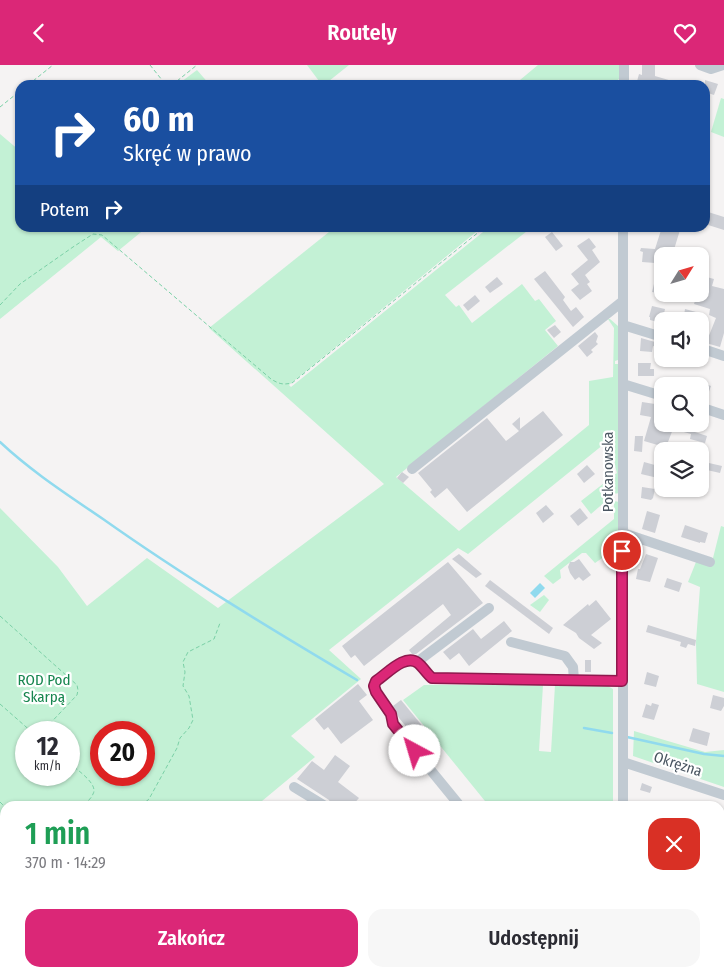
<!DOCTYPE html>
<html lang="pl">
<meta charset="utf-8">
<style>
body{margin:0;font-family:"Fira Sans Condensed",sans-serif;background:#f7f7f7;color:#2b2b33;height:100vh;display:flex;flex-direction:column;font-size:19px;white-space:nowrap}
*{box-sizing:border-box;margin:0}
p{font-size:16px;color:#7c7c81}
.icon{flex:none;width:28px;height:28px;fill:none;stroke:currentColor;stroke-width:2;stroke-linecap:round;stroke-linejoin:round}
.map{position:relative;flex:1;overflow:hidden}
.side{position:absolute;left:0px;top:736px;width:725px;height:176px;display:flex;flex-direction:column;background:#fff;border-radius:15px 15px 0 0;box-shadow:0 1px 4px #0004}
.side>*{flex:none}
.guide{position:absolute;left:15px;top:15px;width:695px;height:152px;border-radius:15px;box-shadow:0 1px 4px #0004;background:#1a4fa0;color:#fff;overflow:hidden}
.needle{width:32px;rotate:53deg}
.buttons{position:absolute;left:654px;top:182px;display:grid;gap:10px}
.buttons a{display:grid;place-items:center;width:55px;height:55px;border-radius:10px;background:#fff;box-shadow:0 1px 4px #0004;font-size:25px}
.speed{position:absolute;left:15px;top:656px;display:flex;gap:10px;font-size:25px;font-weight:700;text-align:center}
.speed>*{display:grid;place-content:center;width:65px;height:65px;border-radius:50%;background:#fff;box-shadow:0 1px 4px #0004;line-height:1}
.speed small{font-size:12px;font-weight:400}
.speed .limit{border:8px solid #d22;background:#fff;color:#111}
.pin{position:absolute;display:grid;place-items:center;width:42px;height:42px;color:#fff;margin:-21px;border:2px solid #fff;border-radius:50%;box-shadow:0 1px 5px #0007}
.me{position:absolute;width:55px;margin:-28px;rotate:321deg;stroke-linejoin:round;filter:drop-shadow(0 0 4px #0008)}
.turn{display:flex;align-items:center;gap:18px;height:105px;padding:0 25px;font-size:22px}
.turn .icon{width:65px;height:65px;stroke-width:2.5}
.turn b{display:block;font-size:35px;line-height:42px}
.then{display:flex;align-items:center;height:48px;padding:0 25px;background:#0003;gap:10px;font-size:19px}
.round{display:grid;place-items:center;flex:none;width:52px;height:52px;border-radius:15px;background:#f7f7f7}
.overview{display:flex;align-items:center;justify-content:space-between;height:85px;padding:0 25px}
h1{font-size:30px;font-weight:600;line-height:38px;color:#1e9e55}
.primary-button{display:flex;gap:10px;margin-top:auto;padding:10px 25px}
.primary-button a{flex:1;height:58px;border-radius:15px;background:#db2777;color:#fff;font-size:20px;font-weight:600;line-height:58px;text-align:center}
.primary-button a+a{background:#f7f7f7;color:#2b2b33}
header{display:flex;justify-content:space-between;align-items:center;height:65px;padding:0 25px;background:#db2777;color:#fff;font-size:22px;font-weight:600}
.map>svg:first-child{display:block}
</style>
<header><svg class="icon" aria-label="back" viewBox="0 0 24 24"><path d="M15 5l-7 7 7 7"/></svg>Routely<svg class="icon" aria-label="heart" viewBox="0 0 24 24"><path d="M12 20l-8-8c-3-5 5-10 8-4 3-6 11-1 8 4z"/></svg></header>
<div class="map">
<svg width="724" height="912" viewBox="0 0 724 912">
<rect width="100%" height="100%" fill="#f5f3f3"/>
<g fill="#c3f1d5" fill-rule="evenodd">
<path d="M307,0H349L324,20H322Z"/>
<path d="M538,0H619V14L612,20H514Z"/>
<path d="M197,5L210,20H177Z"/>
<path d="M721,33L724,34V72L711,67Z"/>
<path d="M0,69L20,86V162L146,163L118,186L101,172L0,254Z"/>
<path d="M334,163H481L289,320L291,322L488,163H531L445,230L456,242L459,240L472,258L522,219L535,236L539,234L556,256L545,265L558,281L396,412L459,466L589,360V316L613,312L614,263L608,254H610L618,261V295L615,296V299H619V311L618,312V368H619V428L614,429L591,449L581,436L617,408L615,401L614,371L468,489L458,483L329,585L361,614L291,671L315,692L256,741H5V772L0,768V443L58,502L87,541L147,493L218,543L384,419L209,263ZM26,668H69V710H26ZM101,668H144V710H101Z"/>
<path d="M614,436L619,437V486L608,489L595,498L586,488H582L560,505L561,513L553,519L544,511L614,454Z"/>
<path d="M721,461L724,462V627L697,619L696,577L700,522L688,517L696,497L711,501Z"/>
<path d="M544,530L549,535L540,547L530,540Z"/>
<path d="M424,620H543L539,686L551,687L555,620H606L613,624V741H489L403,635Z"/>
<path d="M634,666L705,687L724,685V722L633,691Z"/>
<path d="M0,795L5,799V823L0,819Z"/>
<path d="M720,875L724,877V910L719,908Z"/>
<path d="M111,908H136L141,912H116Z"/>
<path d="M630,908H670L669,912H630Z"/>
</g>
<path fill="#90daee" d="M540,518L545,523L535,533L530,528Z"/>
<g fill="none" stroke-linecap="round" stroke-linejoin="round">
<g stroke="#90daee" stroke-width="2.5">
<path d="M0,377C32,407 68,430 103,454C185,512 271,564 357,615"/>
<path d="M584,663L612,668"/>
<path d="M627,672L704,689L724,691"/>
</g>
</g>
<g fill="#cdcfd5">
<path d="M642,0H655V11L679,18L678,20H662L649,16L648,20H636L639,9L642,10Z"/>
<path d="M705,15L718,19L714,30L705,27Z"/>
<path d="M705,146L724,152V165L705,159Z"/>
<path d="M662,162H672L680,165L672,191H662V193L656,191L655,198L642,197L643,187L640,186L641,183L655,184Z"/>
<path d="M552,167L563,181L556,186L545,172Z"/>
<path d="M589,173L596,182L592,185L600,197L585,210L590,217L587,219L592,226L580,235L571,225L579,219L571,209L588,195L577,181Z"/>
<path d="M545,206L565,232L563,235L571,246L576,242L584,252L573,262L534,214Z"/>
<path d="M703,211L714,214L712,221L724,224V268L720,282L706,278L716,253L709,250L710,244L694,239L697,229H700V219Z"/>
<path d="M497,212L503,219L490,228L485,222Z"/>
<path d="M655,215L662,217V229L652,227Z"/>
<path d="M475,230L480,236L468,246L463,240Z"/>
<path d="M652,241L665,244L662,258L650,255V252H649Z"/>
<path d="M685,244L696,247L694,254L684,251Z"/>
<path d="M555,260L561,267L554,273L547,265Z"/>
<path d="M595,267L598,271L596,277L598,279L591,285L593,287L587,292L578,281Z"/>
<path d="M641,273L662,279V282L656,280V282L653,281L652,287L640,286Z"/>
<path d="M638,298H651L650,304H654V311H638Z"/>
<path d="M700,317L711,321L707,332L700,330Z"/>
<path d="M642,337L655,339L654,348H660L659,356L662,357V359H698L695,367L707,371L705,378L690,374L691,369L673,364L668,377L679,380L678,386L644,376L651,352L640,350Z"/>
<path d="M543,346L563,370L467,447L447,423L435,433L430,427L432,425L418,408L487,353L506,376L519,366L512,359L520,352V364Z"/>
<path d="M635,371H643L642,387L634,386Z"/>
<path d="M644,397L662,402V414L641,409Z"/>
<path d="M709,398L722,401L720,408L707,405Z"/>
<path d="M587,400L595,409L584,418L577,409Z"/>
<path d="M402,407L409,412L403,418L397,413Z"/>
<path d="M642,422L655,424L653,433L651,435L641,433Z"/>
<path d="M546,440L554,449L543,458L536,448Z"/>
<path d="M580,443L588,453L578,461L570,451Z"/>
<path d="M647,446L660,450L655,468L642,464Z"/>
<path d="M685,460L708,468L705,478L700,477V478L681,472Z"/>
<path d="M459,489L482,509L476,513L452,494Z"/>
<path d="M646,489L658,493L650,517L636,514L638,504H640Z"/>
<path d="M579,494L591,510L583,516L579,512L575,515L570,508L568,502L570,497H574Z"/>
<path d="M448,497L483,538L416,589H412L409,585L451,550L443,539L364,601L355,590L351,593L342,581Z"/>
<path d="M667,513L682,518L679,527L664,522Z"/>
<path d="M490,515L553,563L549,569L485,521Z"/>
<path d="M596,535L611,554L591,570L602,578L594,584L579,573L576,568L563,560L588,539L589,541Z"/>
<path d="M504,556L512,566L469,601L459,588L450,595L443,587L473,564L481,574Z"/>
<path d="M648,560L696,575L695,581L688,579L686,583L680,581L681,577L646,567Z"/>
<rect x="585" y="595" width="6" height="12"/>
<path d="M647,607L659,611L656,622L644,619Z"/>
<path d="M358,619L367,630L359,636L373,655L341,679L328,662L324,665L315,654Z"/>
<path d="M713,630L724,633V641L721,646L710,643Z"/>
<path d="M401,635L433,674L423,682L399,653L393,641Z"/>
<path d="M652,638L659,640L654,655L642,652L646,639L651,641Z"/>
<path d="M693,663L710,668L707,681L689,676Z"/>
<path d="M335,690L350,701L338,717L359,733L352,741H332L329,735L297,714L312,696L324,705Z"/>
<path d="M642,718L652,722L650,728L640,725Z"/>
</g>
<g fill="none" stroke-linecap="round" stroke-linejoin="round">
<g stroke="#7ad0a6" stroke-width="1" stroke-dasharray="4 2.5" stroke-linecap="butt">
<path d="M150,0L166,20"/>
<path d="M28,20L53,0"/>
<path d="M172,20L197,0"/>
<path d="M0,42L20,26"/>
<path d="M0,240L20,219L73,182L93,169L102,170L271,314C279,319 283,320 292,318L485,162"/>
<path d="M0,551L77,620L78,625L77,630L41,668"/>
<path d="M0,639L33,668"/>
<path d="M69,698C76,704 99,719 93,729C91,734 86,738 82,741"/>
<path d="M0,737L5,742"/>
<path d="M141,741L149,734L177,683L180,673L189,663L193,655L189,631L183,621L185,607L183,597L188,587L214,574L220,558"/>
</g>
<g stroke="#c1cad2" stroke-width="10">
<path d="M700,0L711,4L723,0"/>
<path d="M624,20V0"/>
<path d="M623,260L662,272"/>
<path d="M700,283L724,291"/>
<path d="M623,319L662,331"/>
<path d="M700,342L724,350"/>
<path d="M412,404L623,236"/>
<path d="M623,468L710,497"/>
<path d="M511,577L565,591L573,602L574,615"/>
<path d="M417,597L489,543"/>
<path d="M623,697L724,730"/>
<path d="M294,722L325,741"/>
<path d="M460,741L393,659C393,644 369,631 376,616C387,609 405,588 418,598C423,602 427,609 432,613L622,616"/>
<path d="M623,741V162"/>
<path d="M0,826L5,830"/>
<path d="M102,908L108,912"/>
<path d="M578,908L584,912"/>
<path d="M623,908V912"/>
<path d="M65,912L68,908"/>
<path d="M183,912L187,908"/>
<path d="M233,912L236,908"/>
</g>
<g stroke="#b3c2d1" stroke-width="12">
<path d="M0,779L5,783"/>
<path d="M0,790L5,794"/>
<path d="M142,908L147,912"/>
<path d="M156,908L161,912"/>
</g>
</g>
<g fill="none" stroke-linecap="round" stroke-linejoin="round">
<defs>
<path id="route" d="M415,686L393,659L391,649L376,627L374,621L376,616C387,609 405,588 418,598C423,602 427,609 432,613L622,616V486"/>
</defs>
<use href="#route" stroke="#8e194d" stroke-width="12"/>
<use href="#route" stroke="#db2777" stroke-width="9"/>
</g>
<g text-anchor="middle" stroke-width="4.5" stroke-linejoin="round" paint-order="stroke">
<g font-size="15" fill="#4a5661" stroke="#fff">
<text transform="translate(608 407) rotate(-90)" y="5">Potkanowska</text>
<text transform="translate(678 699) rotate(18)" y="5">Okrężna</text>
</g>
<g font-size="15" fill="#17864f" stroke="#fff">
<text x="44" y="620">ROD Pod<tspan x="44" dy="17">Skarpą</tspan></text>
</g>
</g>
</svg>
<div class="buttons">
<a><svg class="needle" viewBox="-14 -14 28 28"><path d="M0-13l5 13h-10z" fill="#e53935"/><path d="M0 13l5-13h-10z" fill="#7c7c81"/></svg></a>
<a><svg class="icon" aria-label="sound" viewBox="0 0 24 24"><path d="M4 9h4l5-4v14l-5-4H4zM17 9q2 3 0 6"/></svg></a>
<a><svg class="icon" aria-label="search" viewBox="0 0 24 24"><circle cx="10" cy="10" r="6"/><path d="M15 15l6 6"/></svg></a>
<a><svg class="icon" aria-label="layers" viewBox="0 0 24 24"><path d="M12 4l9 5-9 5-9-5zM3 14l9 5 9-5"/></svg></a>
</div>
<div class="speed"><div>12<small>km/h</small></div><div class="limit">20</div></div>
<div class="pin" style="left:622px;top:486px;background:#d93025"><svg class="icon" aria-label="arrive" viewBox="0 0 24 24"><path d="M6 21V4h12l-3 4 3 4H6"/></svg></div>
<svg class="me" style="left:415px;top:686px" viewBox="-20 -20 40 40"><circle r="19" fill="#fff"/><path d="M0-13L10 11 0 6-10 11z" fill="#db2777"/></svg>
<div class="guide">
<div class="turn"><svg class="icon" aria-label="right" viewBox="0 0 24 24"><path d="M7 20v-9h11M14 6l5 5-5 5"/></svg><div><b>60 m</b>Skręć w prawo</div></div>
<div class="then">Potem<svg class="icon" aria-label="right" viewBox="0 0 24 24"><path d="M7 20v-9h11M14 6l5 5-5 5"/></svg></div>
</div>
<section class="side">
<div class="overview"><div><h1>1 min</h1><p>370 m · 14:29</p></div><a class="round" style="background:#d93025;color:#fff"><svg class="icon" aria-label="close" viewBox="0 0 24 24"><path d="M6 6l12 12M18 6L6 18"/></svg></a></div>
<div class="primary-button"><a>Zakończ</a><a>Udostępnij</a></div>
</section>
</div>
